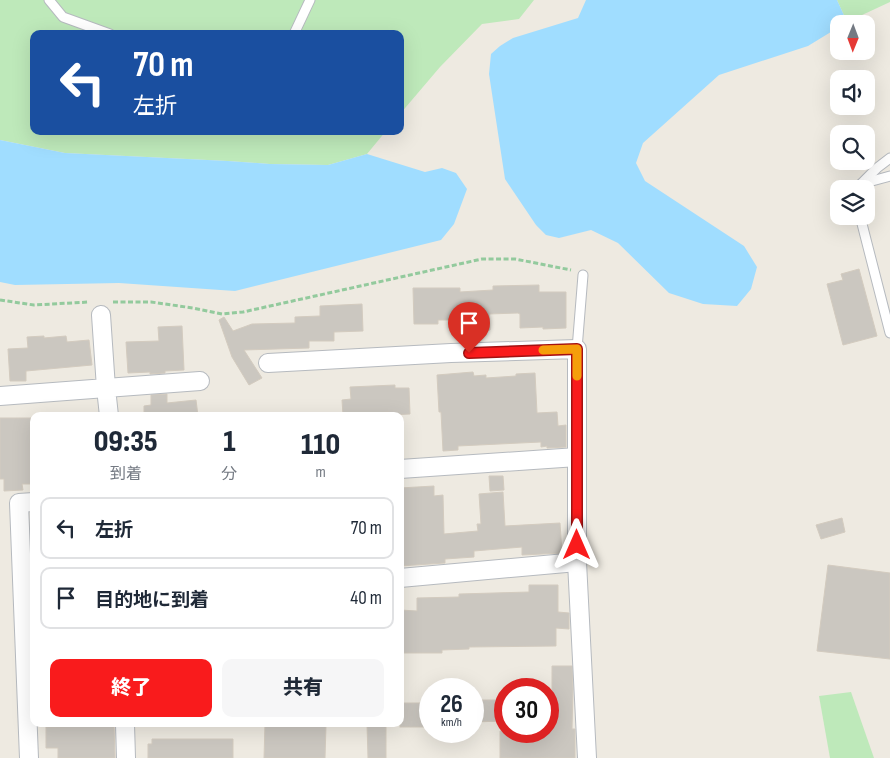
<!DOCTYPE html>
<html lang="ja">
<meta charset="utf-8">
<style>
body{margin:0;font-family:"Sofia Sans Condensed","Noto Sans JP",sans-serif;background:#f6f6f7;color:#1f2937;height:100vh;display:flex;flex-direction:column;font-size:19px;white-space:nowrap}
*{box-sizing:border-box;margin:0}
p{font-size:16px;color:#747a83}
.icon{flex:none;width:28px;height:28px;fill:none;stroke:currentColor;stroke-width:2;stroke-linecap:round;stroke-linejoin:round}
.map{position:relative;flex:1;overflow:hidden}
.side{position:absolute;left:30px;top:412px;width:374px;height:315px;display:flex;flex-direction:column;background:#fff;border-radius:10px;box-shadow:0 5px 20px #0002}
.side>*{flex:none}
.banner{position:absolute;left:30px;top:30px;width:374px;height:105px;border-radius:10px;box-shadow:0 5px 20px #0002;background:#1a4fa0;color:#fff;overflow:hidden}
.needle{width:32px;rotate:181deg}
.tools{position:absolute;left:830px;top:15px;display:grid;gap:10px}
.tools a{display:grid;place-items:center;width:45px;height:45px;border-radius:10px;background:#fff;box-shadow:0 5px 20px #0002;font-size:25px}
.speed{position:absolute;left:419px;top:678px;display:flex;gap:10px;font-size:25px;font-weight:700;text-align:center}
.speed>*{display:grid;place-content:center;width:65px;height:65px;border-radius:50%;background:#fff;box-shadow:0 5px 20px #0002;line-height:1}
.speed small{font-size:12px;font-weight:400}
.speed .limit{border:8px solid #d22;background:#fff;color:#111}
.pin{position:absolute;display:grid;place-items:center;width:42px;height:42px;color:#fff;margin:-51px -21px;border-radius:50% 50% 50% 0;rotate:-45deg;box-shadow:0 0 5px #0007}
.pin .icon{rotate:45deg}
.me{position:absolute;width:55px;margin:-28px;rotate:0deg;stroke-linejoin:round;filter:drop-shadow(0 0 4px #0008)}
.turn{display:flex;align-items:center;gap:18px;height:105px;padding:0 20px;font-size:22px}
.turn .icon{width:65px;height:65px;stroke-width:2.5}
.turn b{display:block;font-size:35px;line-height:42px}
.eta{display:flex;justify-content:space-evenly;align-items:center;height:85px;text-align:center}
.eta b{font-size:30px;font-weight:800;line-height:35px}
.primary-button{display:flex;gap:10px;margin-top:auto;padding:10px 20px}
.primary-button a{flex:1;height:58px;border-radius:10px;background:#f91b1c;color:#fff;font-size:20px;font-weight:800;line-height:58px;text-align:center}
.primary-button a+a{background:#f6f6f7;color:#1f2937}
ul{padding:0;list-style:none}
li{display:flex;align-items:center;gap:15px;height:62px;margin:0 10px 8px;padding:0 10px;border:2px solid #e0e1e3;border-radius:10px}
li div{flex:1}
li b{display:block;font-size:19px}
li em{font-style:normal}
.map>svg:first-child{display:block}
</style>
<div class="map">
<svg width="890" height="758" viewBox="0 0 890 758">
<rect width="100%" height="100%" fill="#eeeae1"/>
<g fill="#bee9ba">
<path d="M0,0H534L519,19L482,24L440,67L400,114V34H34V131H386L367,154L328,165L270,164L228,161L65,153L0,140Z"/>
<path d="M837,0H890V2L847,22Z"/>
<path d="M851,692L874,758H830L819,696Z"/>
</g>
<g fill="#a0ddff">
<path d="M586,0H837L847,22L844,24H839V27L808,46L719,75L643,143L636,163L645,181L744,246L757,267L751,289L737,306L703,304L669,293L618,243L591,230L559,238L546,235L536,225L505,179L489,74L491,54L500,46L513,38L578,18Z"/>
<path d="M0,140L65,153L228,161L270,164L328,165L367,154L425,172L442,168L456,173L467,189L454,224L441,240L235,291L119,283L15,285L0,282Z"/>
</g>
<g fill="#cbc7c0" stroke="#d3cbbf">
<path d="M859,269L877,336L843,345L827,284L843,280L841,274Z"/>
<path d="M539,285V292H566V328L543,329V327L520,328V314L518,313L489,314L490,330L470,331V320H438V324H414L413,288H460V292L493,290V286Z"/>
<path d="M362,304L363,331L334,332V341H309V348L244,350L262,378L249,385L232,357L219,320L224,317L233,331L252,324L295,323V317L320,316V306Z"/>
<path d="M182,326L184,370L165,371V373L150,374V372L128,373L126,342L159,341L158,327Z"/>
<path d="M44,336V338L66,336L67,342L89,340L92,365L26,371V381H10L8,349L28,348L27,337Z"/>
<path d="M473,372L474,376L486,375V378L516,376V374L535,373L537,413L557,412L558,426L566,425V447L547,448V446L541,447V442L458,446V450L443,451L441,412H439L437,375Z"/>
<path d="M395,385V388H409L410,414L389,415V412L343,415L342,400L351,399L350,387Z"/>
<path d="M167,394V403L196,400L198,416H144V406L151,405V395Z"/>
<path d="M0,418H31L34,484H22L23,490L4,491V479H0Z"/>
<path d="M489,476H503L504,490L490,491Z"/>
<path d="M434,486V496L443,495L444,534L478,531L477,524H481L479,494L503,492L505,526L560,523L562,553L522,555V547L474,551V557L445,559V563L400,566V488Z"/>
<path d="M842,518L845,532L821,539L816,525Z"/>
<path d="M828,565L890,573V659L817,651Z"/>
<path d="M529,585H558V612L569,613V629L556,628V646L469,647V649L442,650V653H400V610L417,611V598L459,597V594L529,592Z"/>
<path d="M552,666H572L573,689L572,729H575V758H500V731H548V694H552Z"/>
<path d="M482,700H505V721L472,722V704H482Z"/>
<rect x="400" y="703" width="30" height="24"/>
<path d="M84,724H114L115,758H58V748H46V727L84,726Z"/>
<path d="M265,724L326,725L325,758H264Z"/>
<path d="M367,724H386V758H368Z"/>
<path d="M152,739H233V758H148V744H152Z"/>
</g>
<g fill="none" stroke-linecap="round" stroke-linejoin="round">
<defs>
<g id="lane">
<path d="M49,0L63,17L110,34"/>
<path d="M294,34L310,0"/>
<path d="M861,184L877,168L890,158"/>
<path d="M857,189L861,184L890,176"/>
<path d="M860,216L890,333"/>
<path d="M577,349L583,275"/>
</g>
<g id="street">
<path d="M268,363L451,353L577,349V562L587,758"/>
<path d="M0,396L106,388L101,315"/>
<path d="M109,416L106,388L200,381"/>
<path d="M400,469L577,457"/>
<path d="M400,578L577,562"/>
<path d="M125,724L126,758"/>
<path d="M29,758L19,503L34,502"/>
</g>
</defs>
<use href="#lane" stroke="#b6babf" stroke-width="11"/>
<use href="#street" stroke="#b6babf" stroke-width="20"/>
<g stroke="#93ca9d" stroke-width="3" stroke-dasharray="5 2.5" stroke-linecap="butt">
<path d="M0,300L34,305L89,302"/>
<path d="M113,302H151L193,308L222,314L243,312L482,259H515L571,270"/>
</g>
<use href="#lane" stroke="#fff" stroke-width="9"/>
<use href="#street" stroke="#fff" stroke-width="18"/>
</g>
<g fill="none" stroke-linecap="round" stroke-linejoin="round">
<defs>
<path id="route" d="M469,353L577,349V545"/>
</defs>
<use href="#route" stroke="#a21212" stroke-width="12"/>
<use href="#route" stroke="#f91b1c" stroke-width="9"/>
<path stroke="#f59e0b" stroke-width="9" d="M543,350L577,349V376"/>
</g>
</svg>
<div class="tools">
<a><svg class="needle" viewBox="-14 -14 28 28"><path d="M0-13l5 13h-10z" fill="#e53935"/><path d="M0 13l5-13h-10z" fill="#747a83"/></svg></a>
<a><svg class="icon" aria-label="sound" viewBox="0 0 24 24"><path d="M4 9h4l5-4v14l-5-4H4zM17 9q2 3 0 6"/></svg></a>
<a><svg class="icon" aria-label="search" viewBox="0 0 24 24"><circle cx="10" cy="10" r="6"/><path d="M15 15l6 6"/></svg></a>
<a><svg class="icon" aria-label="layers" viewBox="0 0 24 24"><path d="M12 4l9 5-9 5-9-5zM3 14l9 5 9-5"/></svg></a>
</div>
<div class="speed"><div>26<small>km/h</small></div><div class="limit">30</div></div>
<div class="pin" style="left:469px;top:353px;background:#d93025"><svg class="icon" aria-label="arrive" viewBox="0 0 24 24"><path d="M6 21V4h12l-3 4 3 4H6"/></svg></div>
<svg class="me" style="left:577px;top:545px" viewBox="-20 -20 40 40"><path d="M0-17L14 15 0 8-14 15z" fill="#f91b1c" stroke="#fff" stroke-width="4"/></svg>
<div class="banner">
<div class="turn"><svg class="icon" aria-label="left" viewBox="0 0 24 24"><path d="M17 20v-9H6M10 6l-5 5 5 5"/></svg><div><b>70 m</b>左折</div></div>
</div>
<section class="side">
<div class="eta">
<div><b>09:35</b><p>到着</p></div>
<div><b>1</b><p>分</p></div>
<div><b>110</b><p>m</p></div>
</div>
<ul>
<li><svg class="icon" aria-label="left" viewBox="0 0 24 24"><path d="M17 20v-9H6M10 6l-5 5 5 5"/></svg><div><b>左折</b></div><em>70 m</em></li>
<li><svg class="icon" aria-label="arrive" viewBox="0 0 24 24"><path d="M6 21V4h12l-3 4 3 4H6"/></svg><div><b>目的地に到着</b></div><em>40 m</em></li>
</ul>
<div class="primary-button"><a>終了</a><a>共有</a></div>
</section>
</div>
